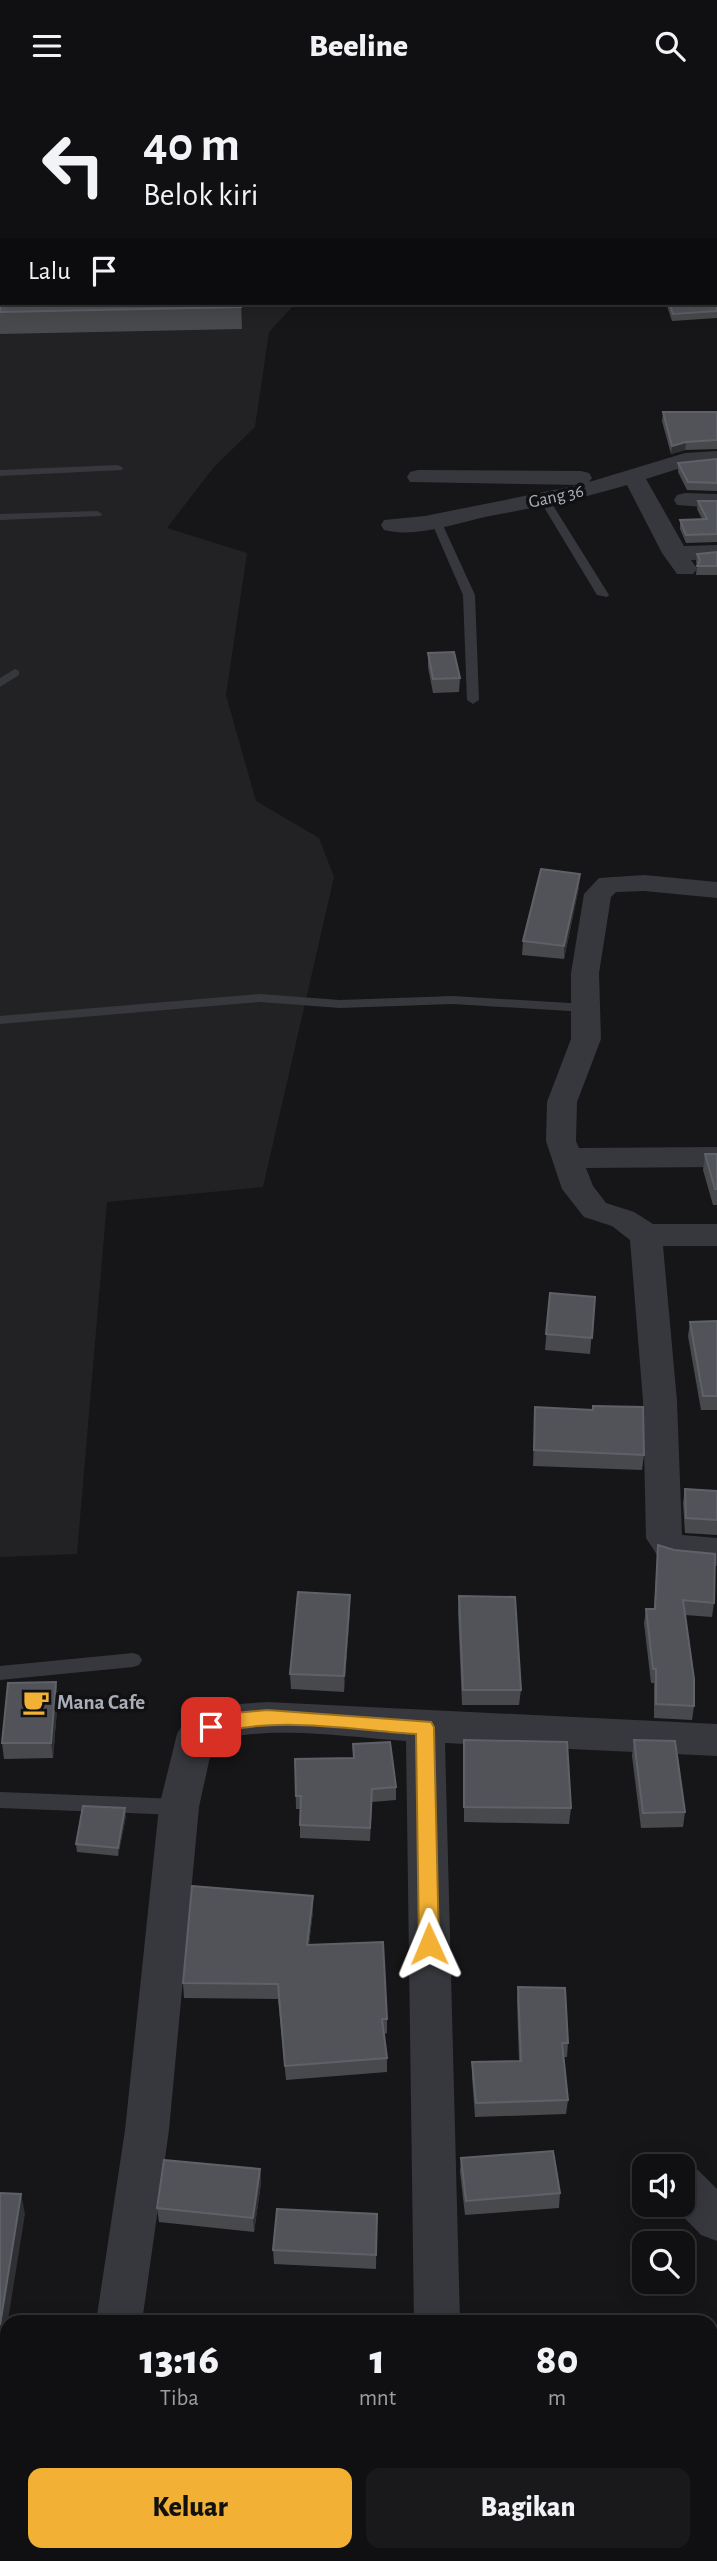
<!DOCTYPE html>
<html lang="id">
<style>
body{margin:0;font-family:"Alegreya Sans",sans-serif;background:#19191b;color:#f1f3f6;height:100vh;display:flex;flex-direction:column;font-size:26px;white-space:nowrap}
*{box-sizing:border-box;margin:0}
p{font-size:23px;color:#9c9d9f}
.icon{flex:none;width:38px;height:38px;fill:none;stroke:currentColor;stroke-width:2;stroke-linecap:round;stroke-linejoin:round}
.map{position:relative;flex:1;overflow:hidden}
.drawer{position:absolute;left:0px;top:2224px;width:718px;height:247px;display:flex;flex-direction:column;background:#101012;border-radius:21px 21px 0 0;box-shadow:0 4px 18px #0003,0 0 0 2px #303032}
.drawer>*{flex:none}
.guide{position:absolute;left:0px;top:0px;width:718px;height:214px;box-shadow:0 4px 18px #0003,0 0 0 2px #303032;background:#101012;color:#f1f3f6;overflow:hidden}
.fabs{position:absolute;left:632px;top:2063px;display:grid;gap:14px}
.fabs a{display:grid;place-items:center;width:63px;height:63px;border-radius:14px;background:#101012;box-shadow:0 4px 18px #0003,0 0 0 2px #303032;font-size:35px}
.pin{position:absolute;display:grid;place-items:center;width:60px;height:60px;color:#fff;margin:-30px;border-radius:14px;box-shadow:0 4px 10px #0006}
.me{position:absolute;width:77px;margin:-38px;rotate:359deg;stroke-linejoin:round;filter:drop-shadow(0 0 5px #0008)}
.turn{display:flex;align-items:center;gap:24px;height:147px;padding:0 28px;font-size:32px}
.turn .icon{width:91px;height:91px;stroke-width:2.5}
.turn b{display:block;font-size:49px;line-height:60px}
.then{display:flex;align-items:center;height:66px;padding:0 28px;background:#0003;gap:14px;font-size:26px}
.eta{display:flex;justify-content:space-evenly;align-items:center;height:119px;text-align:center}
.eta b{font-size:42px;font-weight:800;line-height:49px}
.action{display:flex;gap:14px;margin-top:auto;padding:14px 28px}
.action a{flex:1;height:80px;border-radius:14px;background:#f2b134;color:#111;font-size:28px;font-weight:800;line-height:80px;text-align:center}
.action a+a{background:#19191b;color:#f1f3f6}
header{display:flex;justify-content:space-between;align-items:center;height:91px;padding:0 28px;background:#101012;font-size:32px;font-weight:800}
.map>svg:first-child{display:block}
</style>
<header><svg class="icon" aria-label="menu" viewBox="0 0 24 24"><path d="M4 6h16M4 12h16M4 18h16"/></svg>Beeline<svg class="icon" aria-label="search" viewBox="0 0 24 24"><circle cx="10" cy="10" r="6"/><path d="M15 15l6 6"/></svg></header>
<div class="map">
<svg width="717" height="2470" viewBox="0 0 717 2470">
<rect width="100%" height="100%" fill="#161618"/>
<path fill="#222225" d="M0,0H370L2,2V212H296L269,241L255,336L214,376L167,437L247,462L226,604L256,710L319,747L334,786L263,1096L107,1111L77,1463L0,1466Z"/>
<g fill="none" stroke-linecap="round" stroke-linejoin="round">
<g fill="#37383d" fill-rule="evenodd">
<rect x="70" y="0" width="8" height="2"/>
<rect x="0" y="24" width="2" height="4"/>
<rect x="0" y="117" width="2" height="6"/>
<path d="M118,374L123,377L122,379L0,385V379Z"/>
<path d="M540,406L549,408L609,504L607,506L597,504L539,408Z"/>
<path d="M97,420L102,423L101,425L0,429V423Z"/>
<path d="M436,427L441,430L475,504L479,609L473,613L467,609L463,504L431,430Z"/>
<path d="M15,578L19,580V584L0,596V587Z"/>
<path d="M260,903L340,909L453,905L586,913L593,917L586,921L453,913L340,917L260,911L0,933V925Z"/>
<path d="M133,1562L139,1564L142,1569L139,1574L133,1576L0,1589V1575Z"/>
<path d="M0,1701L179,1708L186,1711L188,1716L186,1721L179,1724L0,1717Z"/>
</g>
<g fill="#37383d" fill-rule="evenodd">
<path d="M425,0H443V2H426Z"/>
<rect x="482" y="0" width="18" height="2"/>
<path d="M698,0H716L717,2H699Z"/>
<rect x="716" y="20" width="1" height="15"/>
<path d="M717,360V374L687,375L646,388L684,455L717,454V468L691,469L697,478L693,483H677L662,462L627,394C581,408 533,417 485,426C454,433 415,447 384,439L381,434L384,429L425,425L579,394L410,391L407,386L410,381L418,379L581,380L589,382L592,387L589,391L685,362Z"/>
<path d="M685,402L717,403V417L677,414L674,409L677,404Z"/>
<path d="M644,784L717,791V807L644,800L616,801L611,806L599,882L601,948L577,1011L576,1050L579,1057L717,1056V1076L586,1077L593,1095L606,1112L634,1121L653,1133H717V1155H663L677,1310L682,1444L717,1447V1475L672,1471L659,1467L646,1447L643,1310L630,1149L612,1135L584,1126L562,1098L546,1050L547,1011L571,948V882L584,803L599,787Z"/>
<path d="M267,1611L717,1633V1665L445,1652L460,2231H414L406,1650C354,1647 259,1632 213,1652L199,1716L169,2039L142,2231H96L125,2039L159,1716L177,1643C192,1614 238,1613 267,1611Z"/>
<path d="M682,2073L698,2079L717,2098V2150L701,2144L672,2114H682V2076H676Z"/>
<rect x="416" y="2464" width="50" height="6"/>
</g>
<g fill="#45474d" fill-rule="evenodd">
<path d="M0,2404L7,2406V2462L0,2460Z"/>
<path d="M190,2464H293L296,2470H193Z"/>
</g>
</g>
<g fill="#47494d">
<path d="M0,167L241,212L242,238L0,243Z"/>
<path d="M717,205V227L672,230L667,215L668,212H716Z"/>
<path d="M663,321H717V358L685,359L671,363L662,330Z"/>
<path d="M717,368V400L687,399L678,381V372Z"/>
<path d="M698,410H717V451L686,452L680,438V429L702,428L697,418Z"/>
<path d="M717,461V484H696L697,474L696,471L697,463Z"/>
<path d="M428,562L460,587L459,601L433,602L428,576Z"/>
<path d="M579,796L564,868L522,864L523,850Z"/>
<path d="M705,1063H717V1114H713L703,1079Z"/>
<path d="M550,1202L595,1206L590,1263L545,1259Z"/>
<path d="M717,1230V1319H701L688,1245L690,1231Z"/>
<path d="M535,1316L644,1364L642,1379L533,1375Z"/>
<path d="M685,1398L717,1400V1444L685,1442L683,1412Z"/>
<path d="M658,1454L714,1512L712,1526L685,1524L694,1615L692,1629L654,1627V1592H651L644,1532L646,1518H654Z"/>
<path d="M350,1504V1520L344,1601L291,1598L290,1583Z"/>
<path d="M459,1505L521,1599L519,1614H462L458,1521Z"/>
<path d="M56,1591L58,1606L53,1667L4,1668L2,1652Z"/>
<path d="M464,1649L571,1717L569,1733L464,1731Z"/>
<path d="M634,1649L685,1721L683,1736L641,1737L632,1665Z"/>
<path d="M353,1653L396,1696V1709L372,1711L370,1750L300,1747V1718H296L295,1668L353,1667Z"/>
<path d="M126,1725L118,1765L77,1761L76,1753Z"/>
<path d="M313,1805V1820L309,1854L387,1928V1942L384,1943L387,1967V1981L286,1989L278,1908L184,1907L183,1892Z"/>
<path d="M518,1896L568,1952L567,1966H564L568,2009L566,2023L475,2026L472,1986V1971L519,1970L517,1911Z"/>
<path d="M461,2067L560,2102L559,2117L465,2124L460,2081Z"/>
<path d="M260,2078L261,2092L254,2141L159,2131L157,2117Z"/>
<path d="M377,2123L376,2178L274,2173L273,2159Z"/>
<rect x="710" y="2257" width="7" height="173"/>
<path d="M0,2286H7V2364L0,2363Z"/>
</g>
<g fill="#2f3033">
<path d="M686,351L685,359L671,363L672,355Z"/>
<path d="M580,783L579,796L564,868V855Z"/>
<path d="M350,1504V1520L344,1601V1585Z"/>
<path d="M56,1591L58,1606L53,1667L51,1652Z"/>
<path d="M125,1717L126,1725L118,1765V1757Z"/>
<path d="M313,1805V1820L307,1869V1854Z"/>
<path d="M260,2078L261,2092L254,2141L253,2127Z"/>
<path d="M21,2103L25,2123L0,2279V2234Z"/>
</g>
<g fill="#525359" stroke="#5f6168" stroke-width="2">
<rect x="99" y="0" width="70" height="2"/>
<path d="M581,0H689V2H582Z"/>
<rect x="716" y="33" width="1" height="70"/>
<path d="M2,150V212H241V216L0,221V167Z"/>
<path d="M716,195L717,220L673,223L669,212H716Z"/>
<path d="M663,321H717V349L686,351L672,355Z"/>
<path d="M717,368V392L688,391L678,372Z"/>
<path d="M698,410H717V443L686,444L680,429L707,428Z"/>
<path d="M717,461V475H697L700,469L697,463Z"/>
<path d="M454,561L460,587L433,588L428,562Z"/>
<path d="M541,778L580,783L564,855L523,850Z"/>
<path d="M705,1063H717V1098H715Z"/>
<path d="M550,1202L595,1206L592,1247L546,1243Z"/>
<path d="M717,1230V1305H703L690,1231Z"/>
<path d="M593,1315L643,1316L644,1364L534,1359L535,1316L593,1319Z"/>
<path d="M685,1398L717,1400V1429L686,1427Z"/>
<path d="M658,1454L674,1459L715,1463L714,1512L683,1509L694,1588V1615L656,1613V1578H653L646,1518H655Z"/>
<path d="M298,1501L350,1504L344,1585L290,1583Z"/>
<path d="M459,1505L515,1506L521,1599H463Z"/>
<path d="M56,1591L51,1652H2L8,1592Z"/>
<path d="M464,1649L567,1651L571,1717L464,1716Z"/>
<path d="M634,1649L675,1650L685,1721L643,1722Z"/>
<path d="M390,1651L396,1696L372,1698L370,1737L300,1734L301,1705H296L295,1668L354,1667L353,1653Z"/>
<path d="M83,1715L125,1717L118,1757L76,1753Z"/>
<path d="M192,1795L313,1805L307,1854L383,1851L387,1928H382L387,1967L285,1975L278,1893L183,1892Z"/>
<path d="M518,1896L565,1897L568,1952H562L568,2009L476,2012L472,1971L521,1970Z"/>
<path d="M553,2060L560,2102L466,2110L461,2067Z"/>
<path d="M164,2069L260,2078L253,2127L157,2117Z"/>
<path d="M0,2102L21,2103L0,2234Z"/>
<path d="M277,2118L377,2123L376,2164L273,2159Z"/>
<rect x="710" y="2257" width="7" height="159"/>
<path d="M0,2286H7V2345L0,2344Z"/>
</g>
<path fill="#f2b134" stroke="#9d7322" stroke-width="2" d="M267,1619L431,1631L434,1636L439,1853L436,1859L429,1861L422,1859L419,1853L416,1643C352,1639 271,1624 211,1644L204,1642L202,1636L204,1631L225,1623Z"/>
<defs>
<symbol id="cafe-bare" viewBox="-9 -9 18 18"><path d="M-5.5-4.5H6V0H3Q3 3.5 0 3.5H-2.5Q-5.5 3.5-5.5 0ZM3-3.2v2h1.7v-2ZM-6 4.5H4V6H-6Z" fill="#f2b134" stroke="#111113" stroke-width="2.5" paint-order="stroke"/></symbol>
</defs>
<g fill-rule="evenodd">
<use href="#cafe-bare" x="17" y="1592" width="38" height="38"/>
</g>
<g text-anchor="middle" stroke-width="7" stroke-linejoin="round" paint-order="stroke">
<g font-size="18" fill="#a8adb8" stroke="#111113">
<text transform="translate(556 405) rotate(-12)" y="6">Gang 36</text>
</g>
<g font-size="21" font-weight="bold" fill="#a8adb8" stroke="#111113" text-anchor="start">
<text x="57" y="1618">Mana Cafe</text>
</g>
</g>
</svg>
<div class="fabs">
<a><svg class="icon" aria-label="sound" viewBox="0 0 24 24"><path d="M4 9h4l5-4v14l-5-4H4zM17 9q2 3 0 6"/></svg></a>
<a><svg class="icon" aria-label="search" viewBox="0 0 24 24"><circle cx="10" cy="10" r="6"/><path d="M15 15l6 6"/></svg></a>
</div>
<div class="pin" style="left:211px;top:1636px;background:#d93025"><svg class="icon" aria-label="arrive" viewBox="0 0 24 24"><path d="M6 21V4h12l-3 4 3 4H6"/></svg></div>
<svg class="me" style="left:429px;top:1853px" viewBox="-20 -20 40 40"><path d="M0-17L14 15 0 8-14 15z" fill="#f2b134" stroke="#fff" stroke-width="4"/></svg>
<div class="guide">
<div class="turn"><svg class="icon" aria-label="left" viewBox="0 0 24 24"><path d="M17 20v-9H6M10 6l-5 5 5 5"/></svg><div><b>40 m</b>Belok kiri</div></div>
<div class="then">Lalu<svg class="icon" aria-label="arrive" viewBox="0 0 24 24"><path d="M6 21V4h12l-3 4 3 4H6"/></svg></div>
</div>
<section class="drawer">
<div class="eta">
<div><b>13:16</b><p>Tiba</p></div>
<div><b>1</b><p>mnt</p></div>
<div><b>80</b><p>m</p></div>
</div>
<div class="action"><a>Keluar</a><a>Bagikan</a></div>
</section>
</div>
